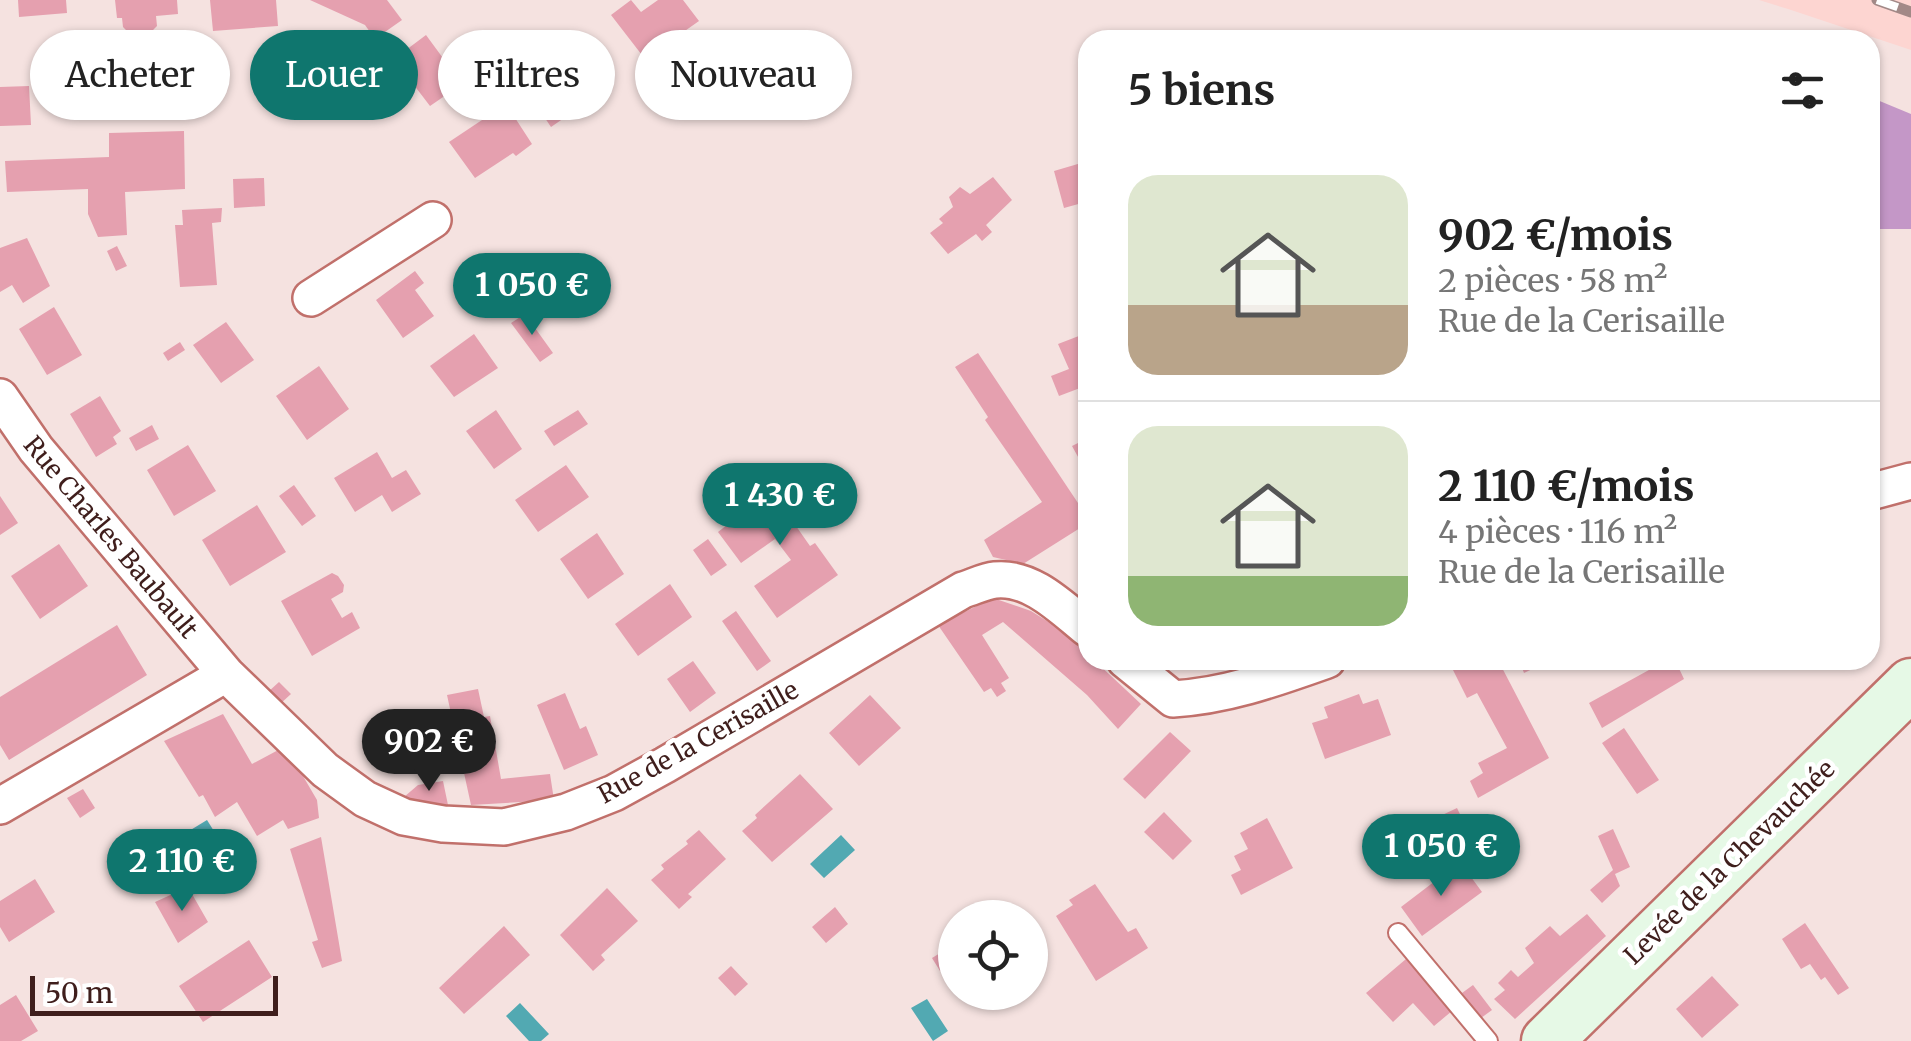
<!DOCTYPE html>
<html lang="fr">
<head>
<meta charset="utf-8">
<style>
	:root { --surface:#fff; --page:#f2f2f2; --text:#222; --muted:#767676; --line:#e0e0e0; --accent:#0f766e }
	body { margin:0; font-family:Merriweather,serif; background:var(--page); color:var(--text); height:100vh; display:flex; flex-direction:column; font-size:38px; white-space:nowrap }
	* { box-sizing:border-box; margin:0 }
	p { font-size:32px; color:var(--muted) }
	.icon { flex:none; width:55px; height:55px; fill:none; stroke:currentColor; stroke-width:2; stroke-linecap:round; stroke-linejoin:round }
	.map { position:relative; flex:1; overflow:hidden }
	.drawer { position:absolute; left:1078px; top:30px; width:802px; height:640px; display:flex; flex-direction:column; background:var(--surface); border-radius:30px; box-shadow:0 2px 8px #0004 }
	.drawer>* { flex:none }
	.hud { position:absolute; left:30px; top:30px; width:898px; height:90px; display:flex; gap:20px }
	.buttons { position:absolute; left:938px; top:900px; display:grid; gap:20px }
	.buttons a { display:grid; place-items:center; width:110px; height:110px; border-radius:50%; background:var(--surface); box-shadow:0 2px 8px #0004; font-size:50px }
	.scale { position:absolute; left:30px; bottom:25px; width:248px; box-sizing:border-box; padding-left:10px; border:5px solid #3f1e1c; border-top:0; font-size:28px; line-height:35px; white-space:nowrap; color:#3f1e1c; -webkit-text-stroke:8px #fff; paint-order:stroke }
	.price { position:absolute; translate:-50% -85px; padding:0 22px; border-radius:35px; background:var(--accent); color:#fff; font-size:32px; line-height:65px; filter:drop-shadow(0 2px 5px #0008) }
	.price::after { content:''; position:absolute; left:50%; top:60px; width:30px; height:22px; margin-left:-15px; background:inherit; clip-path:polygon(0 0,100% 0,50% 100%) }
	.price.on { background:#222; color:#fff }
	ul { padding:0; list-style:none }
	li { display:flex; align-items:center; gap:30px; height:250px; padding:0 50px }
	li+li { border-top:2px solid var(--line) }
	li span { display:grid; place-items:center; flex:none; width:280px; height:200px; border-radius:30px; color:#555 }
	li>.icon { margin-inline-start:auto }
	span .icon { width:120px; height:120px; fill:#fffc; stroke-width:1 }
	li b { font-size:42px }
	h2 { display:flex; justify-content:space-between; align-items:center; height:120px; padding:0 50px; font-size:42px }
	.chip { padding:0 35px; border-radius:45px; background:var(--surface); box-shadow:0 2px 8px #0004; font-size:35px; line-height:90px }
	.chip.on { background:var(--accent); color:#fff }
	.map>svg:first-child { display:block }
</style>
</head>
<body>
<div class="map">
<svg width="1911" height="1041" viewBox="0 0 1911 1041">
	<rect width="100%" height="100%" fill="#f5e2e0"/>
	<path fill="#fdd5d1" d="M 1759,0 L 1911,0 L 1911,50 L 1788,9 Z"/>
	<path fill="#c497c7" d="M 1870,97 L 1911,114 L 1911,229 L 1870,229 Z"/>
	<path fill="#52a9b2" d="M 207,820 L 217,836 L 176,861 L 166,845 Z
		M 841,835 L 855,850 L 824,878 L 810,864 Z
		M 927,999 L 948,1031 L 933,1041 L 911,1008 Z
		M 520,1003 L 549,1034 L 541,1041 L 529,1041 L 506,1016 Z"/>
	<path fill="#e5a0af" d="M 18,0 L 66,0 L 67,13 L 19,17 Z
		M 115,0 L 177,0 L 178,14 L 156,16 L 157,26 L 152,31 L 128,32 L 123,27 L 122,18 L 117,18 Z
		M 210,0 L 276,0 L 278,26 L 213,31 Z
		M 310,0 L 387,0 L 402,20 L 375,39 L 365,25 Z
		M 631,0 L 641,12 L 658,0 L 683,0 L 699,21 L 645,59 L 611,15 Z
		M 426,35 L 462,84 L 430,106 L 394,59 Z
		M 586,40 L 612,75 L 563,108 L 567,116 L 551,127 L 522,84 Z
		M 91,69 L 92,87 L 39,88 L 39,71 Z
		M 29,86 L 31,125 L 0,126 L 0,87 Z
		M 506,104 L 532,144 L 516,156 L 513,153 L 475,178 L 449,142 Z
		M 184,131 L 185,189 L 125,192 L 127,235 L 98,237 L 88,214 L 88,189 L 7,192 L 5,161 L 109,157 L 109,133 Z
		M 1088,161 L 1088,207 L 1083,208 L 1082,203 L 1064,208 L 1054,171 Z
		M 993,177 L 1012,200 L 986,225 L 992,232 L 982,241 L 976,234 L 948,254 L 930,233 L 943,223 L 939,219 L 953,207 L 949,197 L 960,187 L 970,194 Z
		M 264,178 L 265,206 L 234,208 L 233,179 Z
		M 222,208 L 221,222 L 212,223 L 217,285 L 180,287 L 175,225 L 183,225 L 182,210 Z
		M 27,238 L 50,286 L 23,303 L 12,285 L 0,292 L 0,248 Z
		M 117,246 L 127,266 L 116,271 L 107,251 Z
		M 512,266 L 531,293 L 517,303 L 507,289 L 470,312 L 460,297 Z
		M 415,271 L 424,283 L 415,290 L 434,316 L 403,338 L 376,300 Z
		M 54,307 L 82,355 L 47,375 L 19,329 Z
		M 525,314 L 553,353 L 540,362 L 511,323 Z
		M 1088,319 L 1088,385 L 1059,396 L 1051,376 L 1069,369 L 1058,344 L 1084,334 L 1079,322 Z
		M 226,322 L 254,360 L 221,383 L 193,345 Z
		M 474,334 L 498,368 L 454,397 L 430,366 Z
		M 180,342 L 185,350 L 168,361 L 163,353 Z
		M 978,353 L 1088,518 L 1088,523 L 1023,564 L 993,557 L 984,540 L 1042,502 L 985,420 L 988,417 L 955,367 Z
		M 319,366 L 349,409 L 307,440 L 276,396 Z
		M 100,396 L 121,431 L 113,437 L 117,444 L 96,457 L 70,414 Z
		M 496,410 L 522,449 L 494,469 L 466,431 Z
		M 578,410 L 588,424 L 554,446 L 544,431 Z
		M 152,425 L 159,439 L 136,451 L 129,438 Z
		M 1088,438 L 1088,475 L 1072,446 Z
		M 188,445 L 216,491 L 174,516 L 147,470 Z
		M 377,452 L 392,478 L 406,470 L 421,494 L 392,512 L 382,495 L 355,512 L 334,478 Z
		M 566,465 L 589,497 L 538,532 L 515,500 Z
		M 787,478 L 806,504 L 789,516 L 810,546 L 815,543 L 838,575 L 777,618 L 754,586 L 791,560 L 775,539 L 741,563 L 718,532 Z
		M 294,485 L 316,516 L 302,526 L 279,496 Z
		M 0,496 L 18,523 L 0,535 Z
		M 257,505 L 286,552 L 230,586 L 202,540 Z
		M 597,533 L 624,574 L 588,599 L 560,559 Z
		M 708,539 L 727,565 L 711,576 L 693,550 Z
		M 59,544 L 88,586 L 40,619 L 11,576 Z
		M 332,573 L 338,576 L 344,585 L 343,592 L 331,599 L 342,618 L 352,612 L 360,628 L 312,656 L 281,601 Z
		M 670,584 L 692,617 L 638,656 L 615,624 Z
		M 993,598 L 1031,611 L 1071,636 L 1088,653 L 1088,660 L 1094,660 L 1141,704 L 1118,729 L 1087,695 L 1003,622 L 982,635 L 1009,678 L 1001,683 L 1006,691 L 997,697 L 991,688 L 984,692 L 938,625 Z
		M 736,611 L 771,661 L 757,671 L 722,621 Z
		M 117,625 L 147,675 L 9,760 L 0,745 L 0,697 Z
		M 1452,660 L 1498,660 L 1549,758 L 1478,798 L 1470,781 L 1483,773 L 1478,763 L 1507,748 L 1477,693 L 1467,698 L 1449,662 Z
		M 1519,660 L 1551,660 L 1524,673 Z
		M 1656,660 L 1675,660 L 1684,679 L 1602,728 L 1589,703 L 1658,665 Z
		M 693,661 L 716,693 L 690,712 L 667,679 Z
		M 279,682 L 291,694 L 280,704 L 268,692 Z
		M 478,689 L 484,717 L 490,716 L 501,779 L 550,774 L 554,800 L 471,805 L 447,695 Z
		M 565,693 L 580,729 L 586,726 L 598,755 L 564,770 L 537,705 Z
		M 1359,694 L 1363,704 L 1378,699 L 1391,735 L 1325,759 L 1312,723 L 1328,718 L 1324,707 Z
		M 870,695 L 901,728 L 859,766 L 829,733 Z
		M 223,714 L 252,764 L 282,748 L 300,771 L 317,800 L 319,818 L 288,829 L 283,820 L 257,836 L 237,802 L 215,817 L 203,795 L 199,797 L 164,741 Z
		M 1624,728 L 1659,780 L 1637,794 L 1602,743 Z
		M 1170,732 L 1191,751 L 1145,799 L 1123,779 Z
		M 800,774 L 833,809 L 772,862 L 742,831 L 757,818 L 755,815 Z
		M 443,781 L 448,805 L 428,804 L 404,797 L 418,785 Z
		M 83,789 L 95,808 L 80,818 L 67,798 Z
		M 1457,808 L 1472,839 L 1454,849 L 1438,817 Z
		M 1164,812 L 1192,841 L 1173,860 L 1144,832 Z
		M 1267,818 L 1293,868 L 1241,895 L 1231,875 L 1241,870 L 1234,856 L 1248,849 L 1240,833 Z
		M 1613,829 L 1630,867 L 1615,874 L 1620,886 L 1602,903 L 1590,890 L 1613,870 L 1598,836 Z
		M 699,830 L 726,859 L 688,894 L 692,897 L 679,909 L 651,880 L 664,869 L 661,865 L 688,844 L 686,841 Z
		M 321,837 L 342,961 L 322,968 L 312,942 L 318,940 L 290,849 Z
		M 1460,862 L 1482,892 L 1422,936 L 1401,907 Z
		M 35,879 L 55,912 L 9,942 L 0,927 L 0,901 Z
		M 1095,884 L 1128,932 L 1136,928 L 1148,948 L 1096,981 L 1056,916 L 1073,905 L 1069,900 Z
		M 188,887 L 208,922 L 178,943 L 155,902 Z
		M 607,888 L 638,921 L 601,955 L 605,960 L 593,971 L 560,935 Z
		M 835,907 L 848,924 L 826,943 L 812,927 Z
		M 1587,914 L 1606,936 L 1515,1019 L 1494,999 L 1505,990 L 1498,983 L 1511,970 L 1518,977 L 1534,963 L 1525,948 L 1550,926 L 1560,936 Z
		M 1805,923 L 1849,988 L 1838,995 L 1825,977 L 1821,980 L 1810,964 L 1801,969 L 1782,939 Z
		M 504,926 L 530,955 L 464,1014 L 439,988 Z
		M 249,940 L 272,977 L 203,1022 L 179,986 Z
		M 945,950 L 953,963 L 940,971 L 932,958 Z
		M 1406,959 L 1452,1011 L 1434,1026 L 1413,1003 L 1393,1022 L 1366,993 Z
		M 731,966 L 748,984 L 735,996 L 718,978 Z
		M 1712,976 L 1739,1005 L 1702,1038 L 1676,1009 Z
		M 1473,985 L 1492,1010 L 1481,1018 L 1462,993 Z
		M 16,995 L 38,1031 L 21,1041 L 0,1041 L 0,1005 Z"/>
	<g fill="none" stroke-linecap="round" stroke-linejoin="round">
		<defs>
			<path id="lane" d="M 1398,933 L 1488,1041"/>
			<path id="street" d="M 311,298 L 433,220
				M 0,397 L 36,449 L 226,674 L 325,770 L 365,799 L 404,817 L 443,824 L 504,827 L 566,812 L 614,793 L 665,765 L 963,590 C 973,587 985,581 995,580 C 1031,576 1062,608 1088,629
				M 1870,492 L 1911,481
				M 1125,660 L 1173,699 C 1227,696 1276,678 1327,660
				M 0,806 L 226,674"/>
			<path id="secondary" d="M 1547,1041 L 1911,684"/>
		</defs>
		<use href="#lane" stroke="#c1706b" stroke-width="22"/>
		<use href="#street" stroke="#c1706b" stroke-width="40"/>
		<use href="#secondary" stroke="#c1706b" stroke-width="55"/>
		<use href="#lane" stroke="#fff" stroke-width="18"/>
		<use href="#street" stroke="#fff" stroke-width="35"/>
		<use href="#secondary" stroke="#e6f9e6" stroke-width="50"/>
		<defs>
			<path id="rail" d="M 1877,0 L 1911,12"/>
		</defs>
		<use href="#rail" stroke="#a28987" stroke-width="11"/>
		<use href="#rail" stroke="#fff" stroke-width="8" stroke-dasharray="22" stroke-linecap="butt"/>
	</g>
	<g text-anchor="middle" stroke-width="9" stroke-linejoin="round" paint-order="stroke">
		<g font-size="25" fill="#3f1e1c" stroke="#fff">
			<text transform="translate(111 537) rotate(50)" y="9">Rue Charles Baubault</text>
			<text transform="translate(698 742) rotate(-29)" y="9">Rue de la Cerisaille</text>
			<text transform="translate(1729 862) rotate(-44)" y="9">Levée de la Chevauchée</text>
		</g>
	</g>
</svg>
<div class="buttons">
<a><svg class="icon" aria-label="locate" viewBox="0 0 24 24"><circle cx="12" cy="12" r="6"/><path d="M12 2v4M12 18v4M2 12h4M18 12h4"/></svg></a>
</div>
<div class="scale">50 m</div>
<b class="price" style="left:532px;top:338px">1 050 €</b>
<b class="price" style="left:780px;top:548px">1 430 €</b>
<b class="price on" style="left:429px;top:794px">902 €</b>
<b class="price" style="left:1441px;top:899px">1 050 €</b>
<b class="price" style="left:182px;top:914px">2 110 €</b>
<div class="hud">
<a class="chip">Acheter</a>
<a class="chip on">Louer</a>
<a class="chip">Filtres</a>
<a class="chip">Nouveau</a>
</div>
<section class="drawer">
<h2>5 biens<svg class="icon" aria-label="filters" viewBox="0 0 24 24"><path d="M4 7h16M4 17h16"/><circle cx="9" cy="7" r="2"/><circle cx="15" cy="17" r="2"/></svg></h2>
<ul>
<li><span style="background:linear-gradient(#dfe7d0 65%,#b9a48a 0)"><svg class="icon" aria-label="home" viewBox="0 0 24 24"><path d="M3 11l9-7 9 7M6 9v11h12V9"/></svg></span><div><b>902 €/mois</b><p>2 pièces · 58 m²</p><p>Rue de la Cerisaille</p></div></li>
<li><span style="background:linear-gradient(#dfe7d0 75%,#8fb573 0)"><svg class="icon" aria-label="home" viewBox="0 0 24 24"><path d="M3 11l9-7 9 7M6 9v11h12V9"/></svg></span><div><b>2 110 €/mois</b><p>4 pièces · 116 m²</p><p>Rue de la Cerisaille</p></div></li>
</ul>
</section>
</div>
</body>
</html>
